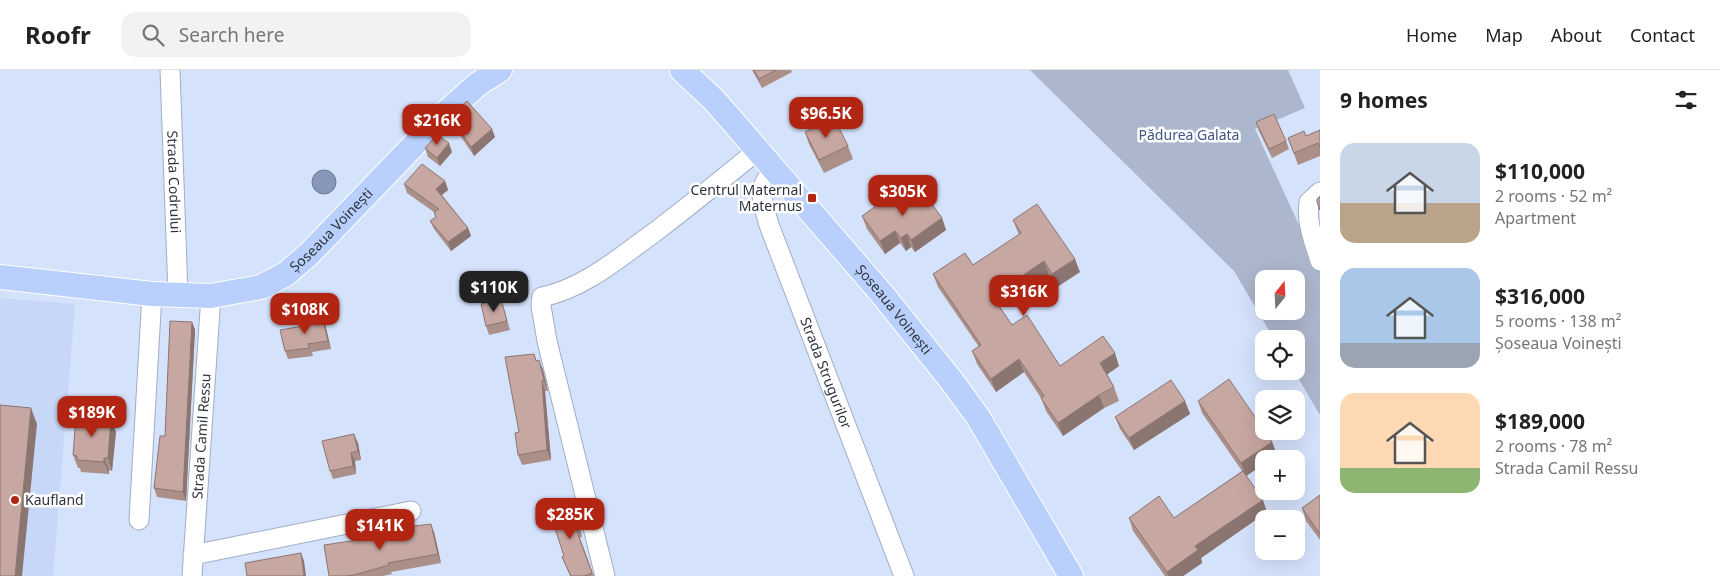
<!DOCTYPE html>
<html lang="en">
<head>
<meta charset="utf-8">
<style>
	:root { --surface:#fff; --page:#f2f2f2; --text:#222; --muted:#767676; --line:#e0e0e0; --accent:#b32513 }
	body { margin:0; font-family:"Noto Sans",sans-serif; background:var(--page); color:var(--text); height:100vh; display:flex; flex-direction:column; font-size:19px; white-space:nowrap }
	* { box-sizing:border-box; margin:0 }
	p { font-size:16px; color:var(--muted) }
	.icon { flex:none; width:28px; height:28px; fill:none; stroke:currentColor; stroke-width:2; stroke-linecap:round; stroke-linejoin:round }
	.map { position:relative; flex:1; overflow:hidden }
	.side { display:flex; flex-direction:column; background:var(--surface); width:400px }
	.side>* { flex:none }
	.needle { width:32px; rotate:18deg }
	.controls { position:absolute; left:1255px; top:200px; display:grid; gap:10px }
	.controls a { display:grid; place-items:center; width:50px; height:50px; border-radius:10px; background:var(--surface); box-shadow:0 5px 20px #0002; font-size:25px }
	.price { position:absolute; translate:-50% -42px; padding:0 11px; border-radius:10px; background:var(--accent); color:#fff; font-size:16px; line-height:32px; filter:drop-shadow(0 1px 2px #0008) }
	.price::after { content:''; position:absolute; left:50%; top:30px; width:15px; height:11px; margin-left:-8px; background:inherit; clip-path:polygon(0 0,100% 0,50% 100%) }
	.price.selected { background:#222; color:#fff }
	ul { padding:0; list-style:none }
	li { display:flex; align-items:center; gap:15px; height:125px; padding:0 20px }
	li span { display:grid; place-items:center; flex:none; width:140px; height:100px; border-radius:15px; color:#555 }
	li>.icon { margin-inline-start:auto }
	span .icon { width:60px; height:60px; fill:#fffc; stroke-width:1 }
	li b { font-size:21px }
	h2 { display:flex; justify-content:space-between; align-items:center; height:60px; padding:0 20px; font-size:21px }
	header { display:flex; align-items:center; gap:30px; box-sizing:border-box; height:70px; padding:0 25px; background:var(--surface); border-bottom:1px solid var(--line) }
	header strong { font-size:24px }
	nav { display:flex; gap:28px; margin-inline-start:auto; font-size:18px }
	.search { width:350px; height:45px; background:var(--page); display:flex; align-items:center; gap:12px; box-sizing:border-box; padding:0 18px; border-radius:15px; color:var(--muted); font-size:19px }
	main { display:flex; flex:1; min-height:0 }
	.map>svg:first-child { display:block }
</style>
</head>
<body>
<header>
<strong>Roofr</strong>
<div class="search"><svg class="icon" aria-label="search" viewBox="0 0 24 24"><circle cx="10" cy="10" r="6"/><path d="M15 15l6 6"/></svg>Search here</div>
<nav><a>Home</a><a>Map</a><a>About</a><a>Contact</a></nav>
</header>
<main>
<div class="map">
<svg width="1320" height="506" viewBox="0 0 1320 506">
	<rect width="100%" height="100%" fill="#d5e2fc"/>
	<path fill="#c6d7f7" d="M 0,228 L 75,234 L 53,506 L 0,506 Z"/>
	<path fill="#acb6cc" fill-rule="evenodd" d="M 1030,0 L 1288,0 L 1305,38 L 1255,59 L 1320,201 L 1320,345 L 1294,301 L 1296,301 L 1296,269 L 1274,269 L 1234,201 ZM 1264,209 L 1296,209 L 1296,241 L 1264,241 Z"/>
	<path fill="#8697b9" stroke="#6c7994" d="M312 112a12 12 0 1 1 24 0a12 12 0 1 1-24 0Z"/>
	<g fill="none" stroke-linecap="round" stroke-linejoin="round">
		<defs>
			<g id="minor">
				<path id="s1" d="M 170,0 L 178,225"/>
				<path id="s2" d="M 774,100 C 755,119 763,132 769,155 L 904,506"/>
				<path d="M 1320,122 L 1309,132 C 1306,153 1314,171 1320,191"/>
				<path d="M 139,450 L 152,224"/>
				<path d="M 193,485 L 411,441"/>
				<path id="s3" d="M 192,506 L 211,226"/>
				<path d="M 605,506 L 547,271 L 541,236 L 542,227 C 585,218 620,187 655,162 C 690,135 724,108 758,80"/>
			</g>
			<g id="major">
				<path id="s4" d="M 682,0 L 715,31 L 882,224 L 951,310 L 978,347 L 1071,506"/>
				<path id="s5" d="M 0,207 L 152,224 L 211,226 L 261,217 L 286,204 L 309,184 L 440,48 L 478,14 L 500,0"/>
			</g>
		</defs>
		<use href="#minor" stroke="#a1adc6" stroke-width="21"/>
		<use href="#major" stroke="#fff" stroke-width="26"/>
		<use href="#minor" stroke="#fff" stroke-width="19"/>
		<use href="#major" stroke="#bad0fc" stroke-width="24"/>
	</g>
	<path fill="#ab908a" d="M 752,0 L 791,0 L 792,2 L 762,18 Z
		M 450,46 L 495,67 L 474,86 L 453,55 Z
		M 1256,52 L 1286,71 L 1289,79 L 1272,88 L 1259,61 Z
		M 1320,60 L 1320,86 L 1298,95 L 1288,68 L 1306,66 Z
		M 805,62 L 848,76 L 853,89 L 824,103 L 809,74 Z
		M 425,78 L 452,82 L 440,96 L 428,87 Z
		M 445,111 L 448,120 L 442,125 L 468,158 L 471,166 L 451,181 L 434,159 L 430,151 L 436,148 L 434,142 L 407,123 L 404,114 Z
		M 891,133 L 902,133 L 942,148 L 946,160 L 915,182 L 911,177 L 906,181 L 900,173 L 885,184 L 867,159 L 862,146 Z
		M 1013,150 L 1080,202 L 1057,217 L 1049,205 L 1000,237 L 1012,255 L 1060,296 L 1119,296 L 1107,304 L 1114,317 L 1119,331 L 1104,338 L 1063,366 L 1046,341 L 1041,328 L 1024,302 L 996,322 L 977,294 L 972,281 L 979,277 L 938,217 L 933,204 L 973,195 L 1019,165 Z
		M 501,229 L 510,260 L 489,265 L 486,256 Z
		M 192,252 L 195,260 L 186,431 L 157,427 L 154,418 L 165,366 Z
		M 325,254 L 331,279 L 312,282 L 313,286 L 288,289 L 285,281 Z
		M 534,284 L 536,291 L 543,300 L 548,321 L 545,321 L 551,390 L 522,395 L 518,385 L 519,362 Z
		M 1185,331 L 1190,344 L 1134,380 L 1120,359 L 1115,347 Z
		M 1198,331 L 1272,372 L 1277,385 L 1271,389 L 1264,389 L 1264,394 L 1246,406 L 1267,442 L 1201,488 L 1202,493 L 1183,506 L 1165,506 L 1133,461 L 1129,448 L 1174,448 L 1242,401 L 1202,343 Z
		M 108,346 L 109,350 L 111,350 L 116,362 L 112,401 L 109,400 L 109,404 L 81,402 L 80,398 L 78,398 L 73,385 L 81,347 Z
		M 358,373 L 361,390 L 355,391 L 356,404 L 333,409 L 330,401 Z
		M 1320,425 L 1320,470 L 1306,451 L 1302,438 Z
		M 576,441 L 582,467 L 580,468 L 594,506 L 570,506 L 562,487 L 564,486 Z
		M 434,462 L 441,493 L 391,502 L 392,504 L 383,506 L 329,506 L 398,464 Z"/>
	<path fill="#8b7571" d="M 492,59 L 495,67 L 474,86 L 471,77 Z
		M 449,73 L 452,82 L 440,96 L 437,88 Z
		M 445,111 L 448,120 L 439,127 L 436,119 Z
		M 942,148 L 946,160 L 915,182 L 911,170 Z
		M 468,158 L 471,166 L 451,181 L 448,172 Z
		M 895,161 L 900,173 L 885,184 L 880,171 Z
		M 907,164 L 911,177 L 906,181 L 901,168 Z
		M 1075,189 L 1080,202 L 1057,217 L 1052,204 Z
		M 1044,191 L 1049,205 L 997,239 L 992,226 Z
		M 322,245 L 325,254 L 331,279 L 328,271 Z
		M 192,252 L 195,260 L 186,431 L 183,422 Z
		M 1115,283 L 1119,296 L 1105,306 L 1100,293 Z
		M 1019,289 L 1024,302 L 996,322 L 991,309 Z
		M 539,290 L 543,300 L 548,321 L 544,310 Z
		M 542,311 L 545,321 L 551,390 L 547,380 Z
		M 1099,325 L 1104,338 L 1063,366 L 1058,353 Z
		M 1185,331 L 1190,344 L 1134,380 L 1129,368 Z
		M 31,338 L 37,354 L 22,506 L 15,506 Z
		M 108,346 L 111,354 L 111,350 L 116,362 L 112,401 L 108,388 Z
		M 354,364 L 358,373 L 361,390 L 358,381 Z
		M 1272,372 L 1277,385 L 1271,389 L 1264,389 L 1264,394 L 1246,406 L 1241,393 Z
		M 351,383 L 355,391 L 356,404 L 353,396 Z
		M 104,388 L 109,400 L 109,404 L 104,392 Z
		M 1263,430 L 1267,442 L 1201,488 L 1202,493 L 1183,506 L 1168,506 L 1167,502 L 1195,476 Z
		M 572,432 L 576,441 L 582,467 L 579,458 Z
		M 431,454 L 434,462 L 441,493 L 438,484 Z
		M 301,483 L 304,491 L 306,506 L 304,506 Z"/>
	<path fill="#c7a7a1" stroke="#8b7571" d="M 754,0 L 776,0 L 759,9 Z
		M 467,31 L 492,59 L 471,77 L 450,46 Z
		M 1274,44 L 1286,71 L 1269,79 L 1256,52 Z
		M 834,48 L 848,76 L 819,90 L 805,62 Z
		M 1320,60 L 1320,78 L 1318,73 L 1294,83 L 1288,68 L 1304,61 L 1306,66 Z
		M 437,65 L 449,73 L 437,88 L 425,78 Z
		M 422,94 L 445,111 L 436,119 L 468,158 L 448,172 L 430,151 L 436,147 L 434,142 L 439,139 L 404,114 Z
		M 921,119 L 942,148 L 911,170 L 907,164 L 901,168 L 895,161 L 880,171 L 862,146 L 887,128 L 891,133 L 898,128 L 902,133 Z
		M 1320,126 L 1320,140 L 1317,132 L 1317,129 Z
		M 1037,134 L 1075,189 L 1052,204 L 1044,191 L 992,226 L 1012,255 L 1027,245 L 1060,296 L 1103,266 L 1115,283 L 1100,293 L 1114,317 L 1099,325 L 1058,353 L 1041,328 L 1044,326 L 1019,289 L 991,309 L 972,281 L 981,275 L 933,204 L 965,183 L 973,195 L 1021,163 L 1013,150 Z
		M 501,229 L 507,251 L 486,256 L 481,234 Z
		M 322,245 L 328,271 L 308,274 L 310,278 L 285,281 L 280,260 L 309,255 L 307,248 Z
		M 170,251 L 192,252 L 183,422 L 154,418 L 160,366 L 165,366 Z
		M 534,284 L 536,291 L 539,290 L 544,310 L 542,311 L 547,380 L 518,385 L 515,363 L 519,362 L 505,287 Z
		M 1229,309 L 1264,360 L 1264,361 L 1265,361 L 1272,372 L 1241,393 L 1198,331 Z
		M 1171,310 L 1185,331 L 1129,368 L 1115,347 Z
		M 0,335 L 31,338 L 15,506 L 0,506 Z
		M 82,344 L 108,346 L 107,350 L 111,350 L 108,388 L 104,388 L 104,392 L 77,390 L 77,386 L 73,385 L 76,347 L 81,347 Z
		M 354,364 L 358,381 L 351,383 L 353,396 L 330,401 L 322,371 Z
		M 1243,401 L 1263,430 L 1195,476 L 1198,480 L 1167,502 L 1129,448 L 1159,426 L 1174,448 Z
		M 1320,425 L 1320,464 L 1302,438 Z
		M 572,432 L 579,458 L 576,459 L 592,503 L 584,506 L 571,506 L 562,487 L 564,486 L 549,440 Z
		M 431,454 L 438,484 L 388,493 L 389,495 L 354,505 L 346,506 L 329,506 L 324,475 L 398,464 L 397,458 Z
		M 301,483 L 304,506 L 247,506 L 245,493 Z"/>
	<g fill="#b32513" stroke="#fff" stroke-width="2">
		<rect x="807" y="123" width="10" height="10" rx="2.5"/>
		<circle cx="15" cy="430" r="5"/>
	</g>
	<g text-anchor="middle" stroke-width="5" stroke-linejoin="round" paint-order="stroke">
		<g font-size="14" fill="#3f5686" stroke="#fff">
			<text x="1189" y="70">Pădurea Galata</text>
		</g>
		<g font-size="14" fill="#2e333d" stroke="#fff">
			<text dy="5" stroke="none"><textPath href="#s1" startOffset="112">Strada Codrului</textPath></text>
			<text dy="5" stroke="none"><textPath href="#s5" startOffset="354">Șoseaua Voinești</textPath></text>
			<text dy="5" stroke="none"><textPath href="#s4" startOffset="320">Șoseaua Voinești</textPath></text>
			<text dy="5" stroke="none"><textPath href="#s2" startOffset="218">Strada Strugurilor</textPath></text>
			<text dy="5" stroke="none"><textPath href="#s3" startOffset="140">Strada Camil Ressu</textPath></text>
		</g>
		<g font-size="14" fill="#2e333d" stroke="#fff" text-anchor="end">
			<text x="802" y="125">Centrul Maternal<tspan x="802" dy="16">Maternus</tspan></text>
			<text x="25" y="435" text-anchor="start">Kaufland</text>
		</g>
	</g>
</svg>
<div class="controls">
<a><svg class="needle" viewBox="-14 -14 28 28"><path d="M0-13l5 13h-10z" fill="#e53935"/><path d="M0 13l5-13h-10z" fill="#767676"/></svg></a>
<a><svg class="icon" aria-label="locate" viewBox="0 0 24 24"><circle cx="12" cy="12" r="6"/><path d="M12 2v4M12 18v4M2 12h4M18 12h4"/></svg></a>
<a><svg class="icon" aria-label="layers" viewBox="0 0 24 24"><path d="M12 4l9 5-9 5-9-5zM3 14l9 5 9-5"/></svg></a>
<a>+</a>
<a>−</a>
</div>
<b class="price" style="left:826px;top:69px">$96.5K</b>
<b class="price" style="left:437px;top:76px">$216K</b>
<b class="price" style="left:903px;top:147px">$305K</b>
<b class="price selected" style="left:494px;top:243px">$110K</b>
<b class="price" style="left:1024px;top:247px">$316K</b>
<b class="price" style="left:305px;top:265px">$108K</b>
<b class="price" style="left:92px;top:368px">$189K</b>
<b class="price" style="left:570px;top:470px">$285K</b>
<b class="price" style="left:380px;top:481px">$141K</b>
</div>
<section class="side">
<h2>9 homes<svg class="icon" aria-label="filters" viewBox="0 0 24 24"><path d="M4 7h16M4 17h16"/><circle cx="9" cy="7" r="2"/><circle cx="15" cy="17" r="2"/></svg></h2>
<ul>
<li><span style="background:linear-gradient(#c9d6e8 60%,#b9a48a 0)"><svg class="icon" aria-label="home" viewBox="0 0 24 24"><path d="M3 11l9-7 9 7M6 9v11h12V9"/></svg></span><div><b>$110,000</b><p>2 rooms · 52 m²</p><p>Apartment</p></div></li>
<li><span style="background:linear-gradient(#a9c7e8 75%,#9aa5b1 0)"><svg class="icon" aria-label="home" viewBox="0 0 24 24"><path d="M3 11l9-7 9 7M6 9v11h12V9"/></svg></span><div><b>$316,000</b><p>5 rooms · 138 m²</p><p>Șoseaua Voinești</p></div></li>
<li><span style="background:linear-gradient(#ffd9b3 75%,#8fb573 0)"><svg class="icon" aria-label="home" viewBox="0 0 24 24"><path d="M3 11l9-7 9 7M6 9v11h12V9"/></svg></span><div><b>$189,000</b><p>2 rooms · 78 m²</p><p>Strada Camil Ressu</p></div></li>
</ul>
</section>
</main>
</body>
</html>
